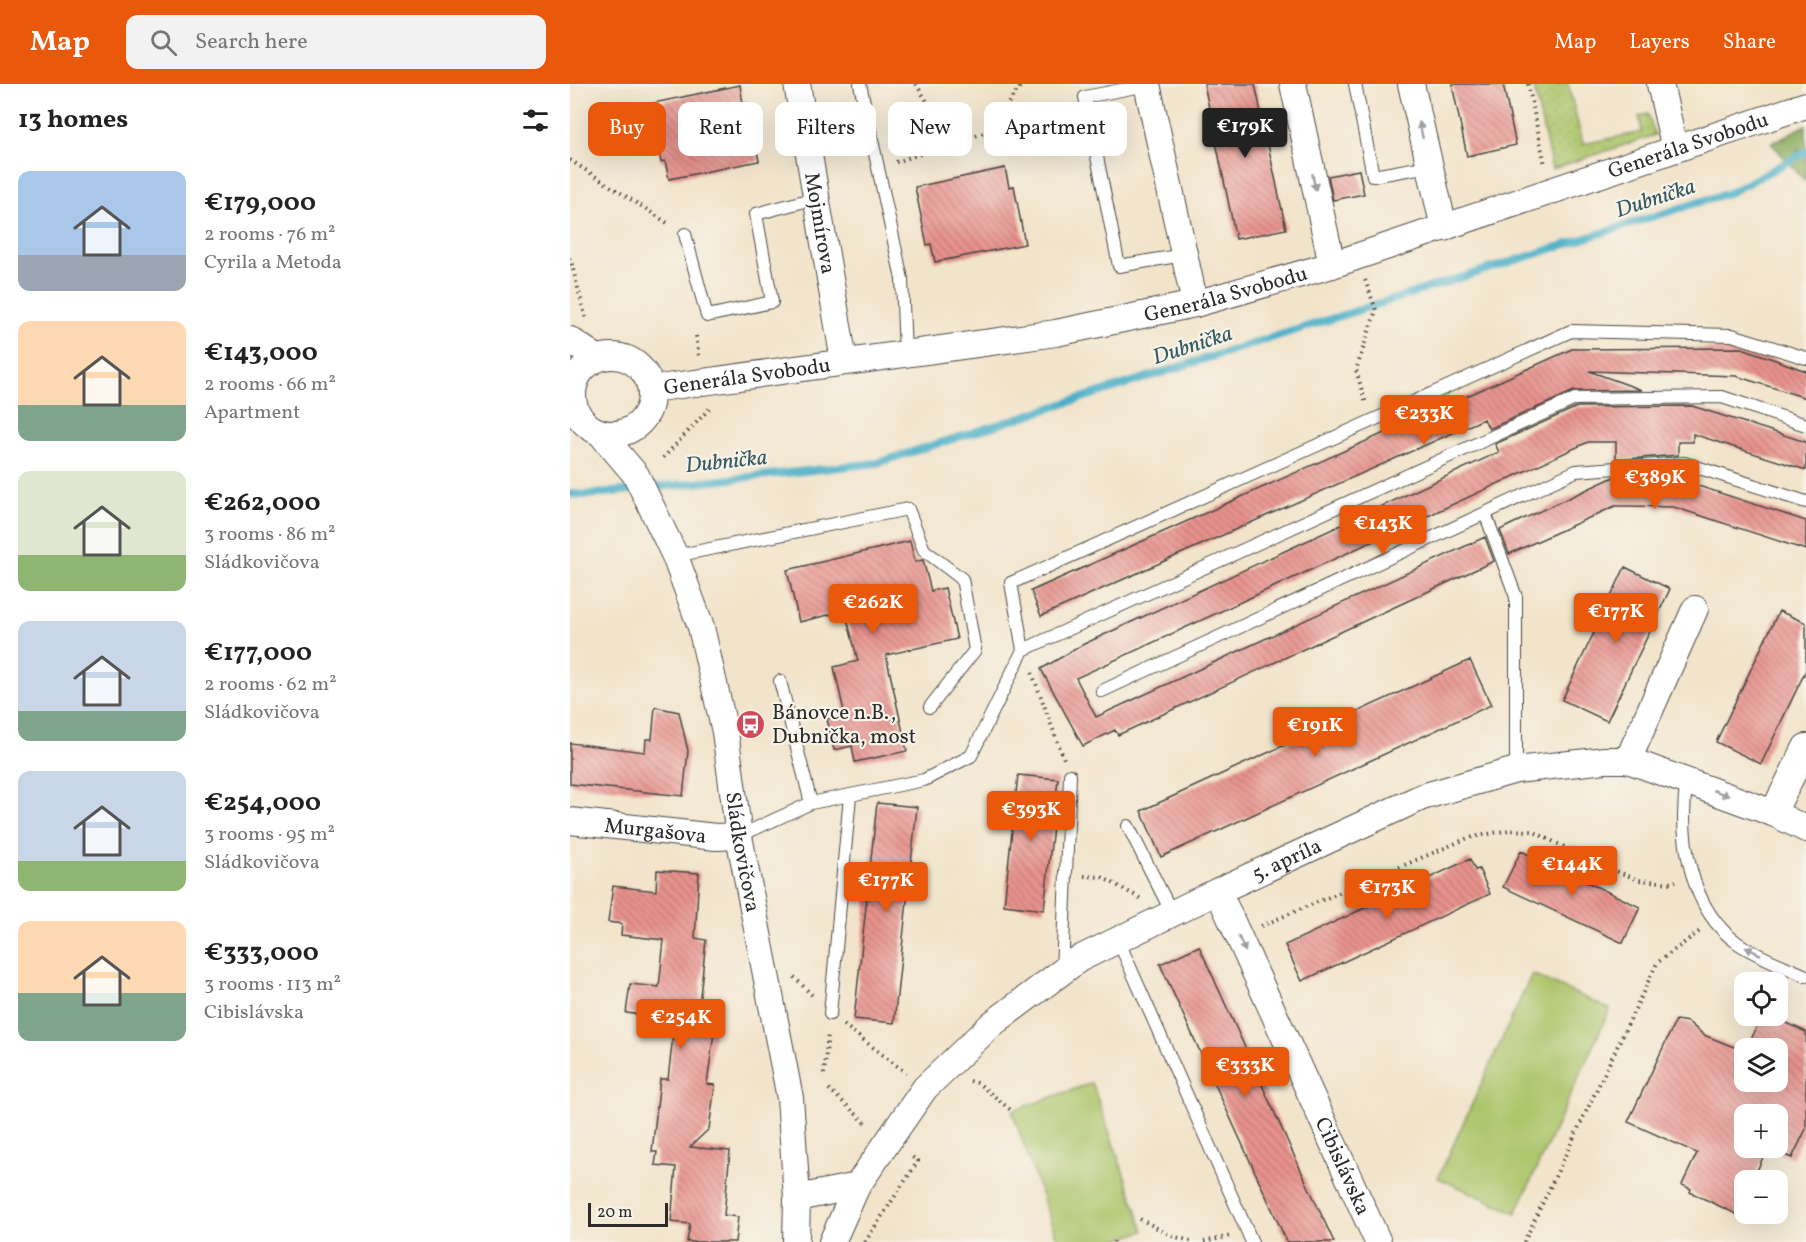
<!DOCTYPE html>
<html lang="en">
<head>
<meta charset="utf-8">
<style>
	:root { --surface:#fff; --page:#f2f2f2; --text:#222; --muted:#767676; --accent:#ea580c }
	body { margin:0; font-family:Vollkorn,serif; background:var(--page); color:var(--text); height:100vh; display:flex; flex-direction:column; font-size:22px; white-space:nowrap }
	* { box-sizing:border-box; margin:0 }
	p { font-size:20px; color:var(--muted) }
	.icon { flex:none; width:33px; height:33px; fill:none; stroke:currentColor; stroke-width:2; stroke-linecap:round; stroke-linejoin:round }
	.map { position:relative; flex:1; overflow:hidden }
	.panel { display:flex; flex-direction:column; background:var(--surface); width:570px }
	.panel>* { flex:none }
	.banner { position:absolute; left:18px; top:18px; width:570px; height:54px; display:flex; gap:12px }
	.buttons { position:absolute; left:1164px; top:888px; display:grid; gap:12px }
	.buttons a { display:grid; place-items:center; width:54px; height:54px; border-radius:12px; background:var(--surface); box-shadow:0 6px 24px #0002; font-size:30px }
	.scale { position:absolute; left:18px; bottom:15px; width:80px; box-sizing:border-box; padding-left:6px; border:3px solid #2b2b2b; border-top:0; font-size:16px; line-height:21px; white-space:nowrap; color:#2b2b2b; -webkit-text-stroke:4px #f7f3e8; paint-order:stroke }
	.price { position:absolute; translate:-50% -51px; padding:0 14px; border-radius:6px; background:var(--accent); color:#fff; font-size:20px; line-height:39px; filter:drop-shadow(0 2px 3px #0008) }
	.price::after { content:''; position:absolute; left:50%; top:36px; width:18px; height:14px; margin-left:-9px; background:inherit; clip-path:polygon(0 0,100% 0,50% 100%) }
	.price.selected { background:#222; color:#fff }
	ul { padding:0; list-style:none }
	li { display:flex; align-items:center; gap:18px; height:150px; padding:0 18px }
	li span { display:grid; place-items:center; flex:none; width:168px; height:120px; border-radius:12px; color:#555 }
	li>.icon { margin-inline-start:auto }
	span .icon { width:72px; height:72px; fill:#fffc; stroke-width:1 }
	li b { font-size:26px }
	h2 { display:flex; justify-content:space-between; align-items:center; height:72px; padding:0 18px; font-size:26px }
	.pill { padding:0 21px; border-radius:12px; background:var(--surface); box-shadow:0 6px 24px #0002; font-size:21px; line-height:54px }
	.pill.selected { background:var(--accent); color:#fff }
	header { display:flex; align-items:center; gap:36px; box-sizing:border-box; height:84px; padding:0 30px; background:var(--accent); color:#fff }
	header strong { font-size:28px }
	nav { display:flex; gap:33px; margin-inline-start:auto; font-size:21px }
	.search { width:420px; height:54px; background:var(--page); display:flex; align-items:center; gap:15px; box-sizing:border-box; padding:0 21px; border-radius:12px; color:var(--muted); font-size:22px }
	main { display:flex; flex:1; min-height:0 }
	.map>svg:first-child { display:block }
</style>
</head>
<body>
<header>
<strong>Map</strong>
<div class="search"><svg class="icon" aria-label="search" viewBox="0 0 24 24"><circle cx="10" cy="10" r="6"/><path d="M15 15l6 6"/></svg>Search here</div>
<nav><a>Map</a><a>Layers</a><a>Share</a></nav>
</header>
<main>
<section class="panel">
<h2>13 homes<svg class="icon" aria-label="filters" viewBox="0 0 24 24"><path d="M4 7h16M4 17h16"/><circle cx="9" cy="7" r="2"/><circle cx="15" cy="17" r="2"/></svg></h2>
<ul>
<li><span style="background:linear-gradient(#a9c7e8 70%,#9aa5b1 0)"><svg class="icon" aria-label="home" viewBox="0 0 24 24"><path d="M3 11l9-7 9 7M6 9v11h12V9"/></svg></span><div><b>€179,000</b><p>2 rooms · 76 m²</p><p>Cyrila a Metoda</p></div></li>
<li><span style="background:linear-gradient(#ffd9b3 70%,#7fa58c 0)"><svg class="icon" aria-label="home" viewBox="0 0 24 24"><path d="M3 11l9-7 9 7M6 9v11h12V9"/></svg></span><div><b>€143,000</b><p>2 rooms · 66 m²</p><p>Apartment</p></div></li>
<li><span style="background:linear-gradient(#dfe7d0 70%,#8fb573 0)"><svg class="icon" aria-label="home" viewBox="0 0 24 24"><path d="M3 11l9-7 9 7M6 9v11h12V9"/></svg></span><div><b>€262,000</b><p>3 rooms · 86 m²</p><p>Sládkovičova</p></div></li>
<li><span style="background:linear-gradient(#c9d6e8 75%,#7fa58c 0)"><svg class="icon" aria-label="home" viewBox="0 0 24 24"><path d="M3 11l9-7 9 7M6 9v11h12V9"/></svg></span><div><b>€177,000</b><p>2 rooms · 62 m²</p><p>Sládkovičova</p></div></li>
<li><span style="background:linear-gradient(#c9d6e8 75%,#8fb573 0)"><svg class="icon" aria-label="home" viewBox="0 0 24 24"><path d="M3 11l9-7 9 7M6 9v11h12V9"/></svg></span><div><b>€254,000</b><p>3 rooms · 95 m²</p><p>Sládkovičova</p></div></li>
<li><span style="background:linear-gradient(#ffd9b3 60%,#7fa58c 0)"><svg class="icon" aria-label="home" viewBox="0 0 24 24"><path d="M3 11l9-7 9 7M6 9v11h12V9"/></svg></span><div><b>€333,000</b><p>3 rooms · 113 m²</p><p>Cibislávska</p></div></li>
</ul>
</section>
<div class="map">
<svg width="1236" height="1158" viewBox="0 0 1236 1158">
	<defs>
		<pattern id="grass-dots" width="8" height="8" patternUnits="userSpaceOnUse" patternTransform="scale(1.5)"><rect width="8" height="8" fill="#acc56a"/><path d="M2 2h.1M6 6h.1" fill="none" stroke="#94a95c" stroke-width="1.8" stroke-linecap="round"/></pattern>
		<pattern id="forest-firs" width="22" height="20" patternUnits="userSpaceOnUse" patternTransform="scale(1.5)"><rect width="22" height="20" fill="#89aa5e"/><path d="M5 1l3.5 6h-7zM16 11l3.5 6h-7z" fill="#708b4e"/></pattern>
		<pattern id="building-back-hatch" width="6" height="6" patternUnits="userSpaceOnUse" patternTransform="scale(1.5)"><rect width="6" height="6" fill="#e8928d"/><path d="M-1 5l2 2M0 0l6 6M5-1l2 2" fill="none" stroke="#bc7773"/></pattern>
	</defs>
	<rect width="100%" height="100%" fill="#f7f3e8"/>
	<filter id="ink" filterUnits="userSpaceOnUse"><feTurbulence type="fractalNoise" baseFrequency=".0167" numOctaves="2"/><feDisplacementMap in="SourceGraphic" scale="12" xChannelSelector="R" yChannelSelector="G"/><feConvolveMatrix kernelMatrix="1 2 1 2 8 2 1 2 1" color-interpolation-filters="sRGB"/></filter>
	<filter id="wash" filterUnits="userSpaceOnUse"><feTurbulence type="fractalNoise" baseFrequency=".008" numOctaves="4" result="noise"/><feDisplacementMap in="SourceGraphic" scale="24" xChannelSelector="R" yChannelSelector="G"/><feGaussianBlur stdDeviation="1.35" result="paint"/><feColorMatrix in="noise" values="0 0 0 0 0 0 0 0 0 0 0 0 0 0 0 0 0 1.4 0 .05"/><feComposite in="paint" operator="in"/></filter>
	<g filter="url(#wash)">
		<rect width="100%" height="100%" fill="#f2e4cb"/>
		<path fill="url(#grass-dots)" stroke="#6c784a" stroke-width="1.5" d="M 963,0 L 998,0 L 1013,60 L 1072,48 L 1069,32 L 1078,30 L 1085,51 L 982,85 Z"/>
		<path fill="url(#forest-firs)" stroke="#5a6a44" stroke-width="1.5" d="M 1236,41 L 1236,98 L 1201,59 Z"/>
		<path fill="#acc56a" stroke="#6c784a" stroke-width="1.5" d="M 962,890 L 1040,925 L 946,1129 L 868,1094 Z
			M 522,999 L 574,1147 L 541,1158 L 488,1158 L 442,1027 Z"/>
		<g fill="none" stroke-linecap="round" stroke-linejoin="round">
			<path stroke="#48afc7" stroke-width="8" d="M 0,410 L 16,411 L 307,379 L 1161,108 L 1236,68"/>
		</g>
		<g id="blocks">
			<path fill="url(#building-back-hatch)" fill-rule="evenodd" d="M 634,0 L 685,0 L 716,145 L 666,155 Z
				M 882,0 L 933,0 L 946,61 L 897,72 Z
				M 170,1 L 173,20 L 177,19 L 189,77 L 99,95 L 95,77 L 91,78 L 79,20 Z
				M 435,84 L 439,103 L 444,102 L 455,160 L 365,178 L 361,160 L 357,161 L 345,103 Z
				M 789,86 L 794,110 L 763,116 L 758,92 Z
				M 1172,264 L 1236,287 L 1236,314 L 1166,292 L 1019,287 L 1072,306 L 1004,307 L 919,345 L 914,335 L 471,532 L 461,507 L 1002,265 Z
				M 1122,322 L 1236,358 L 1236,386 L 1123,350 L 1123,358 L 1108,358 L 1108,371 L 1046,376 L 1046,358 L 1018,358 L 506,594 L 526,633 L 915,453 L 924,477 L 548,651 L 545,646 L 513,662 L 471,585 L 514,560 L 929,368 L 925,360 L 1007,323 Z
				M 1107,388 L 1107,395 L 1236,437 L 1236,466 L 1104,423 L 1060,422 L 1045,422 L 939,470 L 930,446 L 940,441 L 1046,392 Z
				M 340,457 L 345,478 L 353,476 L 361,507 L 375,504 L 387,555 L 316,571 L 337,667 L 285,678 L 282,662 L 264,666 L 257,635 L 275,632 L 264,583 L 288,577 L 275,527 L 229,538 L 217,486 Z
				M 1055,483 L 1100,505 L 1037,637 L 992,616 Z
				M 1209,527 L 1236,539 L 1236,586 L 1191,680 L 1146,658 Z
				M 900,576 L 921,621 L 591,773 L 571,727 Z
				M 85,623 L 109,628 L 118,667 L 113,712 L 0,700 L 0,659 L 75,668 L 76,655 L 82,655 Z
				M 448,691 L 488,695 L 474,826 L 434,821 Z
				M 307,719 L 347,723 L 324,939 L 284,935 Z
				M 951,767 L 1070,823 L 1053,859 L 933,803 Z
				M 900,775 L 905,786 L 909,785 L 920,810 L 732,897 L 715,861 Z
				M 87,786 L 129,789 L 125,854 L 136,856 L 128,931 L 146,934 L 137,1000 L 145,1001 L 139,1045 L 120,1063 L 160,1067 L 154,1131 L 168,1133 L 165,1158 L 117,1158 L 120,1140 L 101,1138 L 106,1083 L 85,1081 L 87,1068 L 82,1068 L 90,995 L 98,995 L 105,934 L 56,929 L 60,900 L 89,903 L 94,856 L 51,851 L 52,840 L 38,838 L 43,802 L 86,807 Z
				M 629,862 L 722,1067 L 764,1158 L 717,1158 L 590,880 Z
				M 1192,932 L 1202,932 L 1236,948 L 1236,1045 L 1222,1074 L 1197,1064 L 1183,1096 L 1174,1096 L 1174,1117 L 1168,1131 L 1120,1108 L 1121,1105 L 1112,1101 L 1127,1069 L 1058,1038 L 1106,936 L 1118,938 L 1134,951 L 1174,967 L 1174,998 L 1208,998 L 1208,964 L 1177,964 ZM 1174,1030 L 1208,1030 L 1208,1064 L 1174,1064 Z"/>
		</g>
	</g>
	<g filter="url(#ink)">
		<use href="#blocks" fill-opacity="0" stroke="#494743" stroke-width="1.5"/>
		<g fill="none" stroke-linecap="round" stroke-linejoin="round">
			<defs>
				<path id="service" d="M 290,0 L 332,195 L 335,269
					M 785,0 L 803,92 L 859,82
					M 577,1 L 515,13 L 549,182 L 613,171
					M 115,150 L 137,232 L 202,218 L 186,130 L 246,114
					M 0,310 L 2,310
					M 0,335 L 10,336
					M 915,429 L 946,513 L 946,686
					M 105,472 L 338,425 L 354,466 L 392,495 L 405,566 L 360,623
					M 453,566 L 1005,315 L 1152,313 L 1236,341
					M 210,597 L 241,719
					M 532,607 L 1006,387 L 1114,379 L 1236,418
					M 1117,696 C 1108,751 1119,826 1169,860 C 1189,873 1214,882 1236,892
					M 558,742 L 602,829
					M 169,752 L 241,719 L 354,696 L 401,672 L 453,566 L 441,499 L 1001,247 L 1162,251 L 1236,274
					M 548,856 L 682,1158
					M 492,887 L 500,691
					M 260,930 L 280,712"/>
				<g id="minor">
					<path id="s1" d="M 227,0 L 274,277"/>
					<path d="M 577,0 L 625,220"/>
					<path d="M 723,0 L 762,181"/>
					<path d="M 841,0 L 874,144"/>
					<path d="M 1090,0 L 1105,65"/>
					<path d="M 0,256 L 27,274"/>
					<circle cx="42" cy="311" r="39"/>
					<path id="s2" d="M 82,305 L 486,249 L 625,220 L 762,181 L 1236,21"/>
					<path id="s3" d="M 32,351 L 66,391 L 105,472 L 131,543 L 155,648 L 169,752 L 220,1014 L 227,1114 L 226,1158"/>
					<path d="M 1058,676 L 1125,525"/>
					<path d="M 1203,729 L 1236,663"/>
					<path id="s4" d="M 0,737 L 146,753 L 169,752"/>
					<path id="s5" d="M 648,807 L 808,1158"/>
					<path id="s6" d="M 227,1114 L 287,1102 L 355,1004 L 422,940 L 509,875 L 648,807 L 852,713 L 946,686 L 1035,676 L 1058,676 L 1203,729 L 1236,745"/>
					<path d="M 262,1158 L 287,1102"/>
				</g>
			</defs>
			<use href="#service" stroke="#494743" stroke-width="14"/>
			<use href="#minor" stroke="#494743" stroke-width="28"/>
			<path stroke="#494743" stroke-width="4" stroke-dasharray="1.5 4.5" stroke-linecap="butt" d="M 346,0 L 383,59
				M 958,0 L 975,81
				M 0,76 L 99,140
				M 326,78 L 417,48 L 452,0
				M 0,174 L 16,235
				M 795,196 L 806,226 L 786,286 L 796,320
				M 126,252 L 129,272
				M 93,374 L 140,324
				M 462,589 L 494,675
				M 514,792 L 532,793 L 573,816
				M 691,842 L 898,754 L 939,746 L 962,747 L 1033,782 L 1069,796 L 1101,799 L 1106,797
				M 224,893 L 242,911
				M 274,941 L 336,989
				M 254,990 L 258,949
				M 400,997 L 408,999 L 442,1027
				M 259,1005 L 298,1041
				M 570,1135 L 602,1152 L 625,1158
				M 544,1157 L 544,1158
				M 295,1158 L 348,1077 L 339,1071
				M 634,1158 L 660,1152
				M 954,1158 L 1087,879 L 1130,847"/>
			<use href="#service" stroke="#fff" stroke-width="12"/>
			<use href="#minor" stroke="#fff" stroke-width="26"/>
		</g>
		<defs><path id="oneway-solid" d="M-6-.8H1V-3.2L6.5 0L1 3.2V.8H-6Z" transform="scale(1.5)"/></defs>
		<g fill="#a0a0a0">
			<use href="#oneway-solid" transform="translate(851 46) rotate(-102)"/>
			<use href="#oneway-solid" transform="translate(744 98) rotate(78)"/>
			<use href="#oneway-solid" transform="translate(1151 709) rotate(21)"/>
			<use href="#oneway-solid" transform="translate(672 860) rotate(65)"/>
			<use href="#oneway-solid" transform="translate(1183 867) rotate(-154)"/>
		</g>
	</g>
	<defs>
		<symbol id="bus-disc" viewBox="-11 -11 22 22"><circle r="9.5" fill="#d1495b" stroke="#f7f3e8"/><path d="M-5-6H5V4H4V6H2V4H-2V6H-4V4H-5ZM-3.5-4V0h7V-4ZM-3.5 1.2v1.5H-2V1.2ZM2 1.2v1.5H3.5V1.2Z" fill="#fff"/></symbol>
	</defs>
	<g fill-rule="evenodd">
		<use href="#bus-disc" x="164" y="624" width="33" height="33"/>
	</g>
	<g text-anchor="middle" stroke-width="4.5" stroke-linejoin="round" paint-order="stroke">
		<g font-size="21" fill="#2b2b2b" stroke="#f7f3e8">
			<text dy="7" stroke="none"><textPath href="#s2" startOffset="1068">Generála Svobodu</textPath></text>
			<text dy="7" stroke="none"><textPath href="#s1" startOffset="141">Mojmírova</textPath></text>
			<text dy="7" stroke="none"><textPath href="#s2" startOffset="582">Generála Svobodu</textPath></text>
			<text dy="7" stroke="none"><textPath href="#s2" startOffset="96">Generála Svobodu</textPath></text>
			<text dy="7" stroke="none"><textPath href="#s4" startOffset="86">Murgašova</textPath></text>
			<text dy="7" stroke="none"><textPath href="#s3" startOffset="447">Sládkovičova</textPath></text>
			<text dy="7" stroke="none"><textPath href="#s6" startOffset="612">5. apríla</textPath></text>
			<text dy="7" stroke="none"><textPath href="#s5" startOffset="302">Cibislávska</textPath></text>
		</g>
		<g font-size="21" fill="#2b2b2b" stroke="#f7f3e8" text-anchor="start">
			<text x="202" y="635">Bánovce n.B.,<tspan x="202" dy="24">Dubnička, most</tspan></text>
		</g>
		<g font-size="22" font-style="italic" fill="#355962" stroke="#f7f3e8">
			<text transform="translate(1085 113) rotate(-18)" y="8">Dubnička</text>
			<text transform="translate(622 260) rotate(-18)" y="8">Dubnička</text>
			<text transform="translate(156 376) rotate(-6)" y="8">Dubnička</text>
		</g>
	</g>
</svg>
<div class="buttons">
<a><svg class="icon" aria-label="locate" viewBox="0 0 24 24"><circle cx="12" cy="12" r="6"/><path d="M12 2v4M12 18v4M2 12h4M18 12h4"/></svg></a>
<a><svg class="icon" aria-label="layers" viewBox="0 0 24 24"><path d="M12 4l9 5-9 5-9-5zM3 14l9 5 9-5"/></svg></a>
<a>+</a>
<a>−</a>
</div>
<div class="scale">20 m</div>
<b class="price selected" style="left:675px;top:75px">€179K</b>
<b class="price" style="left:854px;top:362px">€233K</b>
<b class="price" style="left:1085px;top:426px">€389K</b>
<b class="price" style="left:813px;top:472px">€143K</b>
<b class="price" style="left:303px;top:551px">€262K</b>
<b class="price" style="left:1046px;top:560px">€177K</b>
<b class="price" style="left:745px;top:674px">€191K</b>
<b class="price" style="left:461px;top:758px">€393K</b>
<b class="price" style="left:1002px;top:813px">€144K</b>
<b class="price" style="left:316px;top:829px">€177K</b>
<b class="price" style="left:817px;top:836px">€173K</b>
<b class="price" style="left:111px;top:966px">€254K</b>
<b class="price" style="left:675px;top:1014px">€333K</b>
<div class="banner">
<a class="pill selected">Buy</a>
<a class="pill">Rent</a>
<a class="pill">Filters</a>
<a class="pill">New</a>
<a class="pill">Apartment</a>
</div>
</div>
</main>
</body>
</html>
